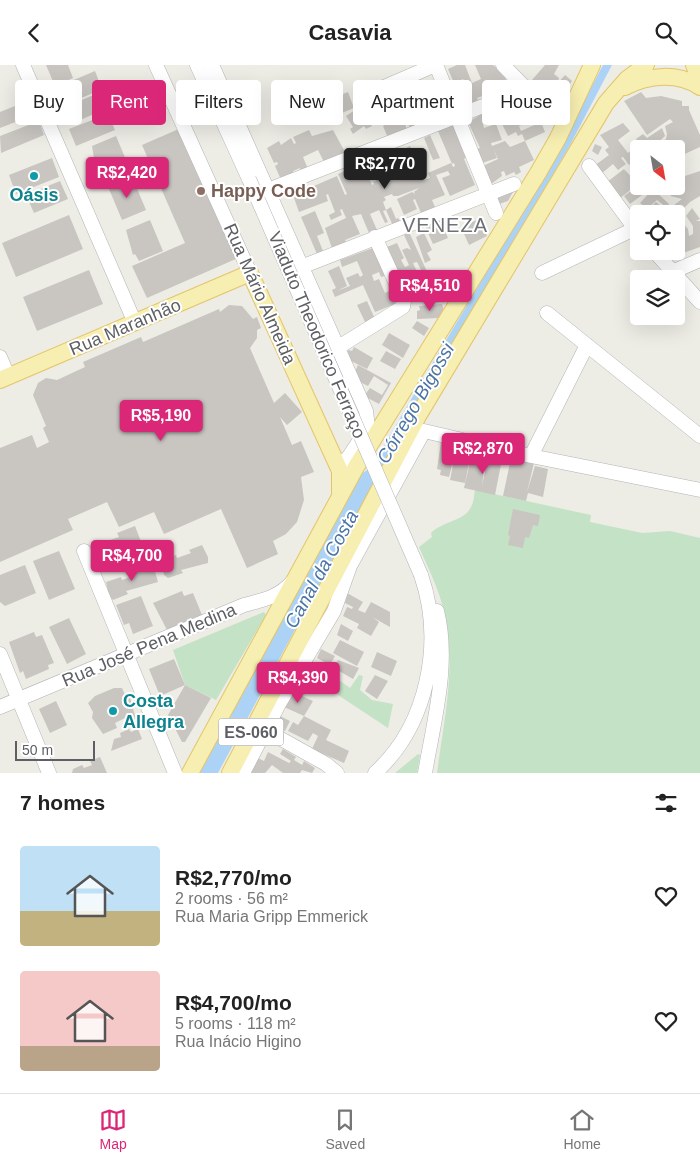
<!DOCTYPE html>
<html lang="en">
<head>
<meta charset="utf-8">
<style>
	:root { --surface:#fff; --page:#f6f6f6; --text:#222; --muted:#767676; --line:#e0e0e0; --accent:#db2777 }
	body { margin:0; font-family:Arial,sans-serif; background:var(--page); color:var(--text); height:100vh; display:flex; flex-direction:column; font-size:19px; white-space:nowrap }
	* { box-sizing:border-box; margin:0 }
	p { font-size:16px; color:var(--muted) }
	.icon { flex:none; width:28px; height:28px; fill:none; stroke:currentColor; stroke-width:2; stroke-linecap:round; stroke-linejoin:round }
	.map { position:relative; height:708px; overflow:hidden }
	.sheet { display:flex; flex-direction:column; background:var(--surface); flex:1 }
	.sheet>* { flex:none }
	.guide { position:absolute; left:15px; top:15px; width:670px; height:45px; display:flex; gap:10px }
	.needle { width:32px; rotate:149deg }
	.tools { position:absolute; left:630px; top:75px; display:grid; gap:10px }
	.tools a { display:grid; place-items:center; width:55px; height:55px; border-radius:5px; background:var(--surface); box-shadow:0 5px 20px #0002; font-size:25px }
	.scale { position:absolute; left:15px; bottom:12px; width:80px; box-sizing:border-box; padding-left:5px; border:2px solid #5d5f64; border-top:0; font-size:14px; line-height:18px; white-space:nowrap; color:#5d5f64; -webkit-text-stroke:4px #fff; paint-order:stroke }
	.price { position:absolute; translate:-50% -42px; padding:0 11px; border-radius:5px; background:var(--accent); color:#fff; font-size:16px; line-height:32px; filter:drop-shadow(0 1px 2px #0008) }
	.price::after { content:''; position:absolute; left:50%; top:30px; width:15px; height:11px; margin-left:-8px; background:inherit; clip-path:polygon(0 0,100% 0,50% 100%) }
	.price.current { background:#222; color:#fff }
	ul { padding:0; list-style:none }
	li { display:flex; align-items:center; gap:15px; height:125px; padding:0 20px }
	li span { display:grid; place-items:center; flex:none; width:140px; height:100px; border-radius:5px; color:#555 }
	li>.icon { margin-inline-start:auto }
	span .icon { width:60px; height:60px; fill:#fffc; stroke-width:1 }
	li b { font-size:21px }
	h2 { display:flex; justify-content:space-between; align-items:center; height:60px; padding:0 20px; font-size:21px }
	.tag { padding:0 18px; border-radius:5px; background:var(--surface); box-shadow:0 5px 20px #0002; font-size:18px; line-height:45px }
	.tag.current { background:var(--accent); color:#fff }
	header { display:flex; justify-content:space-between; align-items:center; height:65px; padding:0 20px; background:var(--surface); font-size:22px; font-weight:800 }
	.menu { display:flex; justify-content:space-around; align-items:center; height:70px; border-top:1px solid var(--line); background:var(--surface); font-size:14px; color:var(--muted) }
	.menu a { display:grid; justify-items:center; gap:2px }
	.menu .current { color:var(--accent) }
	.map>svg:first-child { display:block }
</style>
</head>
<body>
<header><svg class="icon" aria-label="back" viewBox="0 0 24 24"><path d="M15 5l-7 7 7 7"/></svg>Casavia<svg class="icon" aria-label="search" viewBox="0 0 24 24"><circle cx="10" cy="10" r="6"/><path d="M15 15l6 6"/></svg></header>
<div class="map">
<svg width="700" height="708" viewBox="0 0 700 708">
	<rect width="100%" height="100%" fill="#edece5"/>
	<path fill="#c4e2c5" d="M 475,425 L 591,450 L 590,457 L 642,468 L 670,466 L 700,473 L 700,708 L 437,708 C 444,655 457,600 444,547 C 439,524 428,503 419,482 L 432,472 L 431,468 C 441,457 465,456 471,442 C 474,437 474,430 475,425 Z
		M 264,547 L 266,550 L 216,635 L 185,620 L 173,585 Z
		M 359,610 L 363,611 L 360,625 L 372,635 L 393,639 L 388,663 L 329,624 L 336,613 L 350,623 Z
		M 418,689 L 420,690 L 417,708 L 395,708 Z"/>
	<path fill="#acd3f6" d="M 603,0 L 612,0 L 569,82 L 399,371 L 218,708 L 198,708 L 361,409 L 372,402 C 448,268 532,138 603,0 Z"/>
	<path fill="#c9c6c2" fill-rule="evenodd" d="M 46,0 L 68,0 L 73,13 L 55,21 Z
		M 457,0 L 465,0 L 472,18 L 481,14 L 475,0 L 493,0 L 503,8 L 509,21 L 477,33 L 478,35 L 470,39 L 463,21 L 466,20 L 463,14 L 454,18 L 448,4 Z
		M 545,0 L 559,0 L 554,9 L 559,13 L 558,18 L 565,10 L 572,16 L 566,25 L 565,24 L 556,34 L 532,15 Z
		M 95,6 L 102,24 L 63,41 L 55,23 Z
		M 415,16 L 417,22 L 414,23 L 418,32 L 408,36 L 416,60 L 410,63 L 401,45 L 407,65 L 388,73 L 383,61 L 386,59 L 385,56 L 396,51 L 389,34 L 395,31 L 393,25 Z
		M 103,26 L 110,42 L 71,59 L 63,43 Z
		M 348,27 L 354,43 L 337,50 L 335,32 Z
		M 641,27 L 646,33 L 661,31 L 682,36 L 682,41 L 689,41 L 689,45 L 700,70 L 700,82 L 676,93 L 676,84 L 663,84 L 662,77 L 666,74 L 667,69 L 665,61 L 673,57 L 670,54 L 647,70 L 624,36 Z
		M 427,30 L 429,35 L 416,41 L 418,44 L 440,35 L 445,48 L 422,59 L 420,54 L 416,56 L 409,38 Z
		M 386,32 L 393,49 L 380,54 L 381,57 L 376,59 L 368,40 Z
		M 30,35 L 36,49 L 0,63 L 0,47 Z
		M 527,41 L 533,55 L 519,61 L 521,66 L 541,57 L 545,67 L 525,76 L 534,95 L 519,102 L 521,107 L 516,110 L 514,107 L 506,111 L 504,106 L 501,107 L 502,111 L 491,119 L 483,101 L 498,94 L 493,83 L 497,93 L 482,98 L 477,84 L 480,83 L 468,57 L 484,48 L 487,54 L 482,56 L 484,63 L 496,59 L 502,75 L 491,78 L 492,81 L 505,76 L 510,82 L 525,76 L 522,69 L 518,71 L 516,67 L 508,71 L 497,49 L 511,43 L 513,48 Z
		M 358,43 L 372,61 L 366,64 L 364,61 L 353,69 L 350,64 L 353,62 L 346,51 Z
		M 108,49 L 115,65 L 76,81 L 69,64 Z
		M 39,56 L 44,70 L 1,88 L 0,71 Z
		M 623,58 L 630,66 L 618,75 L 628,88 L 639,79 L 636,74 L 643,69 L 647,73 L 662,63 L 665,71 L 651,84 L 639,84 L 639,93 L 629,100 L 623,92 L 621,93 L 626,99 L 618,105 L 613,99 L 601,109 L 594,101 L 609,90 L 605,85 L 609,82 L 600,70 Z
		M 453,60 L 467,92 L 464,94 L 475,120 L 450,131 L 442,113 L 450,110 L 448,106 L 436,110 L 445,130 L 432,135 L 435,142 L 421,148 L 415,134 L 413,135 L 417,144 L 404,150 L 397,134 L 412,127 L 415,129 L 414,127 L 419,123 L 398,131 L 393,131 L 392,129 L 384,132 L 386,135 L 383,137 L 386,145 L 383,146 L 388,157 L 385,158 L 379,145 L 370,149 L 377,165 L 369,168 L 361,149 L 352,151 L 360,169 L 345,175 L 347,179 L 333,186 L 325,163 L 346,153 L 342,144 L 340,145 L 342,150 L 331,155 L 329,150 L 335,147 L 328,129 L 326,130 L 328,136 L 299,147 L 293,130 L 337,111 L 345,130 L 347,129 L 338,109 L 351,103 L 352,108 L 364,103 L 372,120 L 374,119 L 373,117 L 376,116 L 365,99 L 379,91 L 380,94 L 398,86 L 410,115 L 422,110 L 424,115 L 430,113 L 428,108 L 451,98 L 453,102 L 455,101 L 454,98 L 452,99 L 438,66 Z
		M 181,63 L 238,193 L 147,233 L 132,201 L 185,178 L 142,80 Z
		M 309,65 L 312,71 L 333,65 L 345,87 L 324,97 L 318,85 L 303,92 L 308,104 L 301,107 L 300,103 L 293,106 L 295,111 L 282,117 L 275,101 L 278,99 L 277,97 L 274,98 L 267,83 L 279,76 L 281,80 L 291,73 L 294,79 L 296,78 L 293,72 Z
		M 430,70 L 440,93 L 433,95 L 424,73 Z
		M 116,71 L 129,102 L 104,113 L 95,99 L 92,81 Z
		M 595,79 L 602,82 L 598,90 L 592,86 Z
		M 410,81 L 419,101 L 408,106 L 400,86 Z
		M 52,93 L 59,112 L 16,129 L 9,110 Z
		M 624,104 L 638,119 L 619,134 L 607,117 Z
		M 700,106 L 700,131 L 690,137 L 676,151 L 670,143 L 682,134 L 671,131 L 668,121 L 676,121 L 676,114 Z
		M 133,114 L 146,145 L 122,155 L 109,124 Z
		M 60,116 L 68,134 L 34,148 L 26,130 Z
		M 639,120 L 654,121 L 630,139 L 624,131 Z
		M 653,124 L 669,139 L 667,143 L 657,135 L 647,144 L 640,138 Z
		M 514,125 L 508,136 L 499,139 L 495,131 Z
		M 656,137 L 662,142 L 658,149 L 644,149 Z
		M 391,142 L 396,154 L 398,153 L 401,157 L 393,161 L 386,145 Z
		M 692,143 L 700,154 L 696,156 L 700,156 L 700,182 L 672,192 L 670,188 L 666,189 L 661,186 L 676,186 L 676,158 L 680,155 L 688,164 L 689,171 L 693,169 L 693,161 L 686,151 Z
		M 315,146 L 324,168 L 317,171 L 323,186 L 317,189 L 301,152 Z
		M 69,150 L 83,184 L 16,212 L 2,178 Z
		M 439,152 L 448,173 L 433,179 L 424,159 Z
		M 479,154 L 487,171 L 469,180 L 461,162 Z
		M 150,155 L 163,186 L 139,196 L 135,189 L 133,190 L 126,165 Z
		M 409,167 L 429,211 L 435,208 L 442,222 L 435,225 L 441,237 L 426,238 L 423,231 L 418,233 L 412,219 L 400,224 L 394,198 L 387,182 L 397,178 L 404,193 L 401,195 L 405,202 L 409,200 L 402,185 L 407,183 L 411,185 L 404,170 ZM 417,197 L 425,213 L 421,215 L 413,198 Z
		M 424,168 L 432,185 L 427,188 L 431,195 L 425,198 L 416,172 Z
		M 373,183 L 385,211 L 381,212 L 379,207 L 372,210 L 374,216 L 379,214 L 385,228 L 389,226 L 395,239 L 375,247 L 363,220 L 335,232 L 332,225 L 336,223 L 328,206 L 339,201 L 347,221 L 337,226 L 350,221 L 346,213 L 358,208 L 360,212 L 363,210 L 357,196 L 342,202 L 340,195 Z
		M 89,205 L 103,239 L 37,266 L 23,232 Z
		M 367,236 L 375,254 L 366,259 L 357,240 Z
		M 442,239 L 444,245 L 439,253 L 417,254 L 417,246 L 420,245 L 419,241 Z
		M 229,240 L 242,241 L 253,254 L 257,252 L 261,263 L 257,265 L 257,273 L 250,283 L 274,338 L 285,328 L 302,347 L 287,360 L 280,352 L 292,380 L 301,376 L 314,407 L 301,412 L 304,435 L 297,457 L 286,469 L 273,476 L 278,489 L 247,503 L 221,444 L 164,469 L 154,447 L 119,462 L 107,437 L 68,454 L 73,465 L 0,497 L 0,383 L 32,370 L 37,383 L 49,377 L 43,363 L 46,361 L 33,330 L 38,318 L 46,313 L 57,315 L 85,302 L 83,297 L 141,272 L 143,277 L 219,244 L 220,247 Z
		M 417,256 L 429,263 L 424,271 L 412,263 Z
		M 389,268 L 410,280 L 403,293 L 382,280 Z
		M 354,282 L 373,293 L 367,304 L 351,296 L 343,289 L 349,285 L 352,286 Z
		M 386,286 L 401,294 L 395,304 L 380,296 Z
		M 358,300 L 391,318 L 379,339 L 364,331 L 370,323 L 382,330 L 388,320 L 374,311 L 368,321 L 352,313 Z
		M 441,377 L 450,379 L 446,394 L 453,396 L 449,412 L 440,410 L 441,405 L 437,404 Z
		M 456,384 L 471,388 L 465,418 L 450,415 Z
		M 472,389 L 483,391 L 482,397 L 485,398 L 482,421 L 488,392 L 502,394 L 495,430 L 464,423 Z
		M 511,393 L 534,398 L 527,427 L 535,401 L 548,404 L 543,432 L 528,428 L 526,436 L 503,431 Z
		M 513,444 L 540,450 L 538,461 L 533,460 L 529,473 L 525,472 L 523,483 L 508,480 L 510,471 L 508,470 Z
		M 135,461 L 148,495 L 130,502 L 129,498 L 111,506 L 102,503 L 96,487 L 99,479 L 119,472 L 117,468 Z
		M 202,480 L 208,492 L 208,498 L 181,505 L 183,508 L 168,513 L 164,510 L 161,496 L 176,490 L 177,493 L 191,488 L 189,485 Z
		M 59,486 L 75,524 L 49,535 L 33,496 Z
		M 25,500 L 36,528 L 5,541 L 0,537 L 0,510 Z
		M 151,500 L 154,503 L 158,517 L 126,526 L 128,529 L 113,535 L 109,531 L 106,517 L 121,512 L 122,515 L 136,510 L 135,506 Z
		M 182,526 L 184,531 L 193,528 L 202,550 L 167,565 L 153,538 Z
		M 347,528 L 363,537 L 358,545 L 365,548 L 371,537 L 390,547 L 390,562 L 372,552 L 379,557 L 371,571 L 357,563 L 359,559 L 343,551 L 347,542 L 352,544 L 353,542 L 345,538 Z
		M 141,531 L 153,561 L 133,569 L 129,558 L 124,560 L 116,540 Z
		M 69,553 L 86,589 L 67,599 L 49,562 Z
		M 341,559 L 353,566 L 348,576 L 337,570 Z
		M 34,567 L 36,572 L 42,570 L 54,598 L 48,600 L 49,604 L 26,614 L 23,606 L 20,608 L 9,577 Z
		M 340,575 L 364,587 L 357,601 L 333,588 Z
		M 321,584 L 335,591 L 330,600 L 317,593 Z
		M 377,587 L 397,596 L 391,611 L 371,602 Z
		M 174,594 L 185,620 L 211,633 L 185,677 L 182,677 L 168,650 L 185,620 L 160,631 L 149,604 Z
		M 338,595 L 359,603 L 353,614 L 334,603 Z
		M 375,610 L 388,616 L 377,634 L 365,626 Z
		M 114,623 L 122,623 L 126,632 L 130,633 L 136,654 L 127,658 L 125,653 L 115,658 L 117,663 L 103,669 L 92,653 L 93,647 L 88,638 L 95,631 Z
		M 293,627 L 313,636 L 304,651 L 284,642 Z
		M 56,636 L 67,660 L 50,668 L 39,644 Z
		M 278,650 L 290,656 L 285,666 L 273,660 Z
		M 304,651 L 331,665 L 326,675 L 349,686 L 344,698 L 312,684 L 318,671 L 313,668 L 308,676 L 288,666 L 293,657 L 298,660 Z
		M 129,664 L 131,667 L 138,664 L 142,674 L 111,686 L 114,674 L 121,672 L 120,668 Z
		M 283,684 L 296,692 L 294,695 L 302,700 L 304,696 L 315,703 L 312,708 L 302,705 L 300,708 L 283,708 L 272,700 L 265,708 L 251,708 L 258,693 L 264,696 L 268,687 L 289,698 L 291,696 L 280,689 Z
		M 100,692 L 107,708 L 72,708 L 73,704 L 82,700 L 84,703 L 92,700 L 90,696 Z"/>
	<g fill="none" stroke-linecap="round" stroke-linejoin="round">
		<defs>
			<path id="minor" d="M 23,0 L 135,258
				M 156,0 L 250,208
				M 197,0 L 249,114
				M 212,0 L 366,346 L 368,363 L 348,393 L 338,400
				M 436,0 L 496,148
				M 503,0 L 551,49
				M 375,26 L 435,0
				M 589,101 L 639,169
				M 268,125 L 514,29 L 523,20
				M 654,186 L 700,237
				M 301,202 L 514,119
				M 672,207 L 700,195
				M 542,208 L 634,164
				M 547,248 L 700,371
				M 337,283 L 403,242 L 404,236 L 375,172
				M 0,292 L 8,311
				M 531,391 L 587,280
				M 84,486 L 175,708
				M 0,589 L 49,708
				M 0,642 L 244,540 C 263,535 279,532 292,517
				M 265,665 L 326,699 L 337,708
				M 243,708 L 279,639 L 334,546 L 350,501 L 424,366 L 531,391 L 700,425
				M 375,708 C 428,660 444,577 421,510
				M 425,708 C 434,655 450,599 437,546"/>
			<path id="major" d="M 694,0 L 700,15
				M 625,22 C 648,10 678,7 700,22
				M 0,315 L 250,208 L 340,406 L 340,428
				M 190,708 L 356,402 L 538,108 L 558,73 L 592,0
				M 230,708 L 418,351 L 606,38 L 627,14 L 646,0"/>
		</defs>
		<use href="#minor" stroke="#b2b4b8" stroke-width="15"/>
		<use href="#major" stroke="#e3c568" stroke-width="18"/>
		<use href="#minor" stroke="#fff" stroke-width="14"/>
		<use href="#major" stroke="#f7eeb1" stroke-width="16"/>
		<defs>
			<path id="minor-bridge" d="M 249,114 L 421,510"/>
		</defs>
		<use href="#minor-bridge" stroke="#b2b4b8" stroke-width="15" stroke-linecap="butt"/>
		<use href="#minor-bridge" stroke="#fff" stroke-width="14"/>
	</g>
	<g fill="#0f9aa8" stroke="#fff" stroke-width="2">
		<circle cx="34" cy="111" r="5"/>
		<circle cx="113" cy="646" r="5"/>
	</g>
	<circle fill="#8d6e63" stroke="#fff" stroke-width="2" cx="201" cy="126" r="5"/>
	<g text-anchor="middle" stroke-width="4" stroke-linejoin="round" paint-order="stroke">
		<rect fill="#fff" stroke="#8e8f92" stroke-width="1" x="218.5" y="653.5" width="65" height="27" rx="4"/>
		<g font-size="16" font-weight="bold" fill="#5d5f64">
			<text x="251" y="673">ES-060</text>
		</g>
		<g font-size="18" font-weight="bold" fill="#785e54" stroke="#fff" text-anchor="start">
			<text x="211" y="132">Happy Code</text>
		</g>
		<g font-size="18" font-weight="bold" fill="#0d838f" stroke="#fff">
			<text x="34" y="136">Oásis</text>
			<text x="123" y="642" text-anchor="start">Costa<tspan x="123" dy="21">Allegra</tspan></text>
		</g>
		<g font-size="18" fill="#5d5f64" stroke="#fff">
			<text transform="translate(260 229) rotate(66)" y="6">Rua Mário Almeida</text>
			<text transform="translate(125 262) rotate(-23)" y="6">Rua Maranhão</text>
			<text transform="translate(317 270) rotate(67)" y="6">Viaduto Theodorico Ferraço</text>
			<text transform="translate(149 580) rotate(-23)" y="6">Rua José Pena Medina</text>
		</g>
		<g font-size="19" font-style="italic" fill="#4b74a6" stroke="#fff">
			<text transform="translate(415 338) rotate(-60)" y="7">Córrego Bigossi</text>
			<text transform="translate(321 504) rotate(-61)" y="7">Canal da Costa</text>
		</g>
		<g font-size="20" letter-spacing="1" fill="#6e7176" stroke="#fff">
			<text x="445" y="167">VENEZA</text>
		</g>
	</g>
</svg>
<div class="tools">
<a><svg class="needle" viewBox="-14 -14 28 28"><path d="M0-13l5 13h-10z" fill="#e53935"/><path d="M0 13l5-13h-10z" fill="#767676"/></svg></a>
<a><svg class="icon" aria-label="locate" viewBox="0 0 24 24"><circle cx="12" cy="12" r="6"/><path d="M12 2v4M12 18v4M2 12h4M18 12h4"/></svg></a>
<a><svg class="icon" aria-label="layers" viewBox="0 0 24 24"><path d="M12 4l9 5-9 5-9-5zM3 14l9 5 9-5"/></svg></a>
</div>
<div class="scale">50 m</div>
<b class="price current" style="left:385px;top:125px">R$2,770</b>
<b class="price" style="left:127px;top:134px">R$2,420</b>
<b class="price" style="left:430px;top:247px">R$4,510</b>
<b class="price" style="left:161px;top:377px">R$5,190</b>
<b class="price" style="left:483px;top:410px">R$2,870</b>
<b class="price" style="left:132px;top:517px">R$4,700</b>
<b class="price" style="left:298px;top:639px">R$4,390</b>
<div class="guide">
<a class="tag">Buy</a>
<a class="tag current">Rent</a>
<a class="tag">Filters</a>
<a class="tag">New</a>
<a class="tag">Apartment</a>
<a class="tag">House</a>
</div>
</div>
<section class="sheet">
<h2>7 homes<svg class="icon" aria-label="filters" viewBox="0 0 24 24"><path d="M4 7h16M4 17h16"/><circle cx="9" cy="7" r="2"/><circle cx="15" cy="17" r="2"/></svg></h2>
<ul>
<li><span style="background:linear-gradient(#bfe0f5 65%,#c2b280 0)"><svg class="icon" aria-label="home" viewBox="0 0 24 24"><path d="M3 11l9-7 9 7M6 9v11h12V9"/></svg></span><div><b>R$2,770/mo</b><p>2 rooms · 56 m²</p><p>Rua Maria Gripp Emmerick</p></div><svg class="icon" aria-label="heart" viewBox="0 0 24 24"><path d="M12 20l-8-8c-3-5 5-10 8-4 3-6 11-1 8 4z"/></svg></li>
<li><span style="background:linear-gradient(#f6c9c9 75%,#b9a48a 0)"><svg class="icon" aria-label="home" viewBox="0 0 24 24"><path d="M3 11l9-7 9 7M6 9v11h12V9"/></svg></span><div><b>R$4,700/mo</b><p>5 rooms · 118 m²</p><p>Rua Inácio Higino</p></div><svg class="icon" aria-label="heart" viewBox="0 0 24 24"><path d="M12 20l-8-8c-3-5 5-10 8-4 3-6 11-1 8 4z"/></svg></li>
</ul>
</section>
<nav class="menu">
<a class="current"><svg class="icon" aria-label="map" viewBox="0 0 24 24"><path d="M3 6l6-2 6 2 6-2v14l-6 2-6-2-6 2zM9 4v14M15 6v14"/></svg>Map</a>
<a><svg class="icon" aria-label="saved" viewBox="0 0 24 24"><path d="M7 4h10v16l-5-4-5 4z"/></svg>Saved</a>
<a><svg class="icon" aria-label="home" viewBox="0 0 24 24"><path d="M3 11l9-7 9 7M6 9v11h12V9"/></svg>Home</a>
</nav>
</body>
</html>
